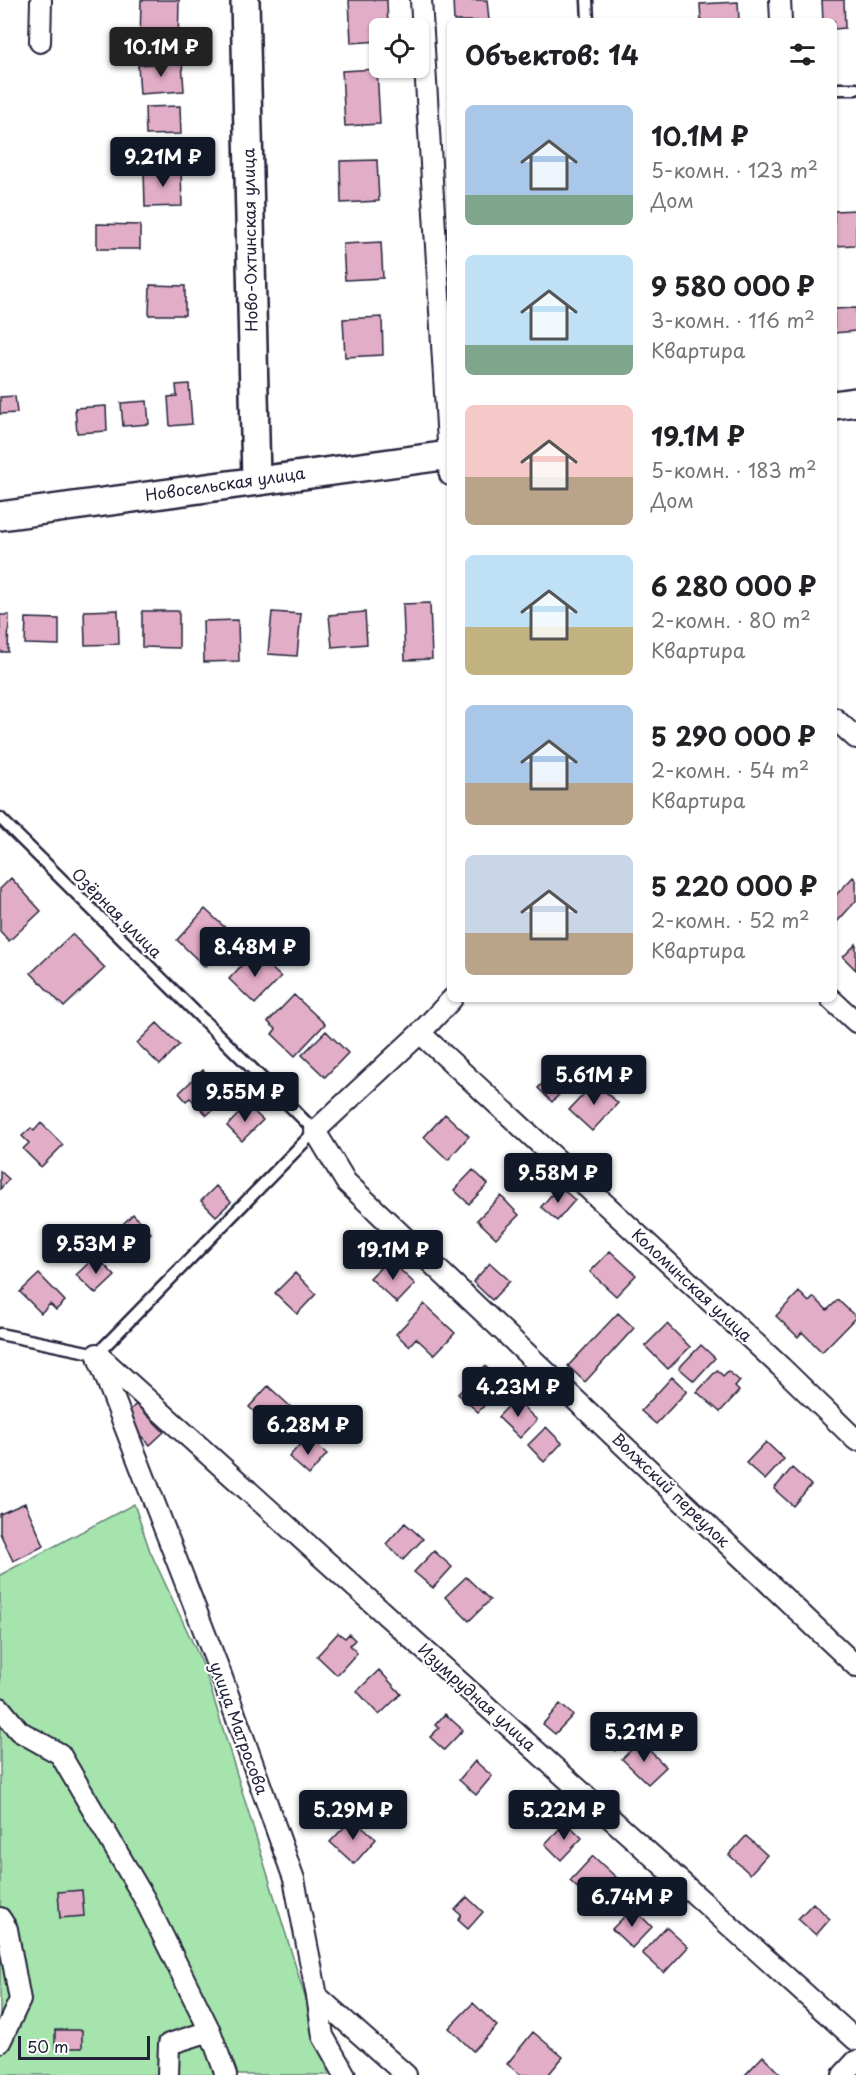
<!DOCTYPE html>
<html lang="ru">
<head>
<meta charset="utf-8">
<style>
	:root { --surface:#fff; --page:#f6f6f6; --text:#202124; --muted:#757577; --accent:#111827 }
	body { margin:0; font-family:"Playpen Sans",sans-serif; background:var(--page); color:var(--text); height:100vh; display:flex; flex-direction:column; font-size:22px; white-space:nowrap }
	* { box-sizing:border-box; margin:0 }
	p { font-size:20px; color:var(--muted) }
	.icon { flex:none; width:33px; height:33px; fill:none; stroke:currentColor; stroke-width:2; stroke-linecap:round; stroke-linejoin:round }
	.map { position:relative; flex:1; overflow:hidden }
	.side { position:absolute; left:447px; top:18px; width:390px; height:984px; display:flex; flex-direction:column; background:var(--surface); border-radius:9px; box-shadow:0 2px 4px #0004 }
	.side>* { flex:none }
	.tools { position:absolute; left:369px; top:18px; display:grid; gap:12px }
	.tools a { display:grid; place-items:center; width:60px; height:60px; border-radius:9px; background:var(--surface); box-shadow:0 2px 4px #0004; font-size:30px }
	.scale { position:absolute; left:18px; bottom:15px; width:132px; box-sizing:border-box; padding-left:6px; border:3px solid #22223b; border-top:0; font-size:16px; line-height:21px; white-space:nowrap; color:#22223b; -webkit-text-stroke:4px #fff; paint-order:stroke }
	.price { position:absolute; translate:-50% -51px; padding:0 14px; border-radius:6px; background:var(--accent); color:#fff; font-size:20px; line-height:39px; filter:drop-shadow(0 2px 3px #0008) }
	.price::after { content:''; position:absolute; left:50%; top:36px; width:18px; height:14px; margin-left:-9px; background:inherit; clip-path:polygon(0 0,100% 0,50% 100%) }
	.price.active { background:#222; color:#fff }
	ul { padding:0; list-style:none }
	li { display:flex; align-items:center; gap:18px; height:150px; padding:0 18px }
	li span { display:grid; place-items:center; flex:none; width:168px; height:120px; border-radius:9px; color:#555 }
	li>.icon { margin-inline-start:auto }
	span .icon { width:72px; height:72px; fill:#fffc; stroke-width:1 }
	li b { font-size:26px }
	h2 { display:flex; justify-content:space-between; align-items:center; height:72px; padding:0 18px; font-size:26px }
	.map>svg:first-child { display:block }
</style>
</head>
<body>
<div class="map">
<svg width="856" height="2075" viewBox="0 0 856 2075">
	<rect width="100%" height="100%" fill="#fff"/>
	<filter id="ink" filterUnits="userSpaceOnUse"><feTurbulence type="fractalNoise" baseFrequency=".0167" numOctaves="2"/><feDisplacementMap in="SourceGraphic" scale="12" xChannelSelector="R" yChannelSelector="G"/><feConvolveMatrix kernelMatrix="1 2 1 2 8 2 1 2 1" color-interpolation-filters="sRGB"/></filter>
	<g filter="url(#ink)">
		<path fill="#a5e4ac" stroke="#648374" stroke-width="1.5" d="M 134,1504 L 150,1551 L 204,1667 L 329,2075 L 0,2075 L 0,1575 Z"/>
		<path fill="#e2adc7" stroke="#22223b" stroke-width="1.5" d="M 141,0 L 179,0 L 178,45 L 140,44 Z
			M 349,0 L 387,0 L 388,28 L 380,28 L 380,41 L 351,43 Z
			M 453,0 L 487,0 L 489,21 L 454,21 Z
			M 822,0 L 844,0 L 845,28 L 834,29 L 834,21 L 823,21 Z
			M 738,2 L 739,21 L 701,21 L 700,4 Z
			M 182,62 L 184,91 L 140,94 L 138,65 Z
			M 377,69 L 380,124 L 345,126 L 342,71 Z
			M 180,106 L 181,134 L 146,135 L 145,107 Z
			M 377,160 L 379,201 L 341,203 L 340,161 Z
			M 144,170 L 181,170 L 182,206 L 145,207 Z
			M 856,210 L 856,245 L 834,246 L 834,211 Z
			M 97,224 L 140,225 L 140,249 L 97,249 Z
			M 381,242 L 383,278 L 345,280 L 343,244 Z
			M 150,285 L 185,286 L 185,315 L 149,315 Z
			M 856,308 L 856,331 L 834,333 L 834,309 Z
			M 382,317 L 383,355 L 345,357 L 343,319 Z
			M 189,384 L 192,424 L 170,426 L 168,397 L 177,396 L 176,385 Z
			M 15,396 L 17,413 L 0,414 L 0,397 Z
			M 147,401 L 149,424 L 123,426 L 121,403 Z
			M 106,406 L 107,431 L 77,433 L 75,408 Z
			M 430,603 L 432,659 L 405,660 L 403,604 Z
			M 118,610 L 119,644 L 85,645 L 84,611 Z
			M 142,611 L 179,611 L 179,648 L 142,647 Z
			M 272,612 L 301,614 L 297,656 L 268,654 Z
			M 365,612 L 367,644 L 332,647 L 329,615 Z
			M 0,615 L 9,615 L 8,652 L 0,652 Z
			M 26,618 L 59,619 L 59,645 L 25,644 Z
			M 238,620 L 239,661 L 204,662 L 203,621 Z
			M 853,877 L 856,880 L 856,901 L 834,925 L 834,897 Z
			M 11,878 L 41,911 L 9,941 L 0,931 L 0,889 Z
			M 205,909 L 234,936 L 205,967 L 177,940 Z
			M 72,934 L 105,968 L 64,1007 L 31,973 Z
			M 856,944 L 856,970 L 843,957 Z
			M 254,952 L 281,977 L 255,1004 L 229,979 Z
			M 294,995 L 325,1024 L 295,1056 L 272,1034 L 276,1029 L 268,1022 Z
			M 157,1023 L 179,1045 L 160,1065 L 137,1043 Z
			M 326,1031 L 348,1053 L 325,1077 L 302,1055 Z
			M 561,1064 L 576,1077 L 552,1102 L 538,1088 Z
			M 203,1070 L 227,1096 L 207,1115 L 190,1098 L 186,1101 L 179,1093 Z
			M 595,1082 L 618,1103 L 592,1131 L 569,1110 Z
			M 247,1105 L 263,1120 L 242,1141 L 227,1126 Z
			M 445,1114 L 469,1136 L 448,1160 L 424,1137 Z
			M 41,1123 L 63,1145 L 41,1167 L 23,1149 L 29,1143 L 22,1136 L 31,1128 L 34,1131 Z
			M 473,1170 L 488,1184 L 469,1204 L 454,1190 Z
			M 0,1171 L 9,1179 L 0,1189 Z
			M 216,1186 L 231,1202 L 216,1216 L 201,1201 Z
			M 559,1186 L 575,1200 L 557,1221 L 541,1207 Z
			M 501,1196 L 519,1215 L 496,1238 L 477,1220 Z
			M 133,1214 L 151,1233 L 128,1257 L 109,1238 Z
			M 610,1251 L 636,1275 L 616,1296 L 590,1272 Z
			M 96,1256 L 115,1276 L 96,1294 L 76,1275 Z
			M 389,1259 L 415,1284 L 397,1303 L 370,1278 Z
			M 490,1263 L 510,1281 L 492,1300 L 473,1282 Z
			M 295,1273 L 316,1294 L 297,1314 L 275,1293 Z
			M 39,1274 L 65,1301 L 56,1310 L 50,1304 L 41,1313 L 20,1292 Z
			M 799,1292 L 809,1302 L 814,1297 L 827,1310 L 838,1300 L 856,1317 L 822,1352 L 802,1332 L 798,1337 L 776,1316 Z
			M 424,1304 L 455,1333 L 434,1355 L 416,1338 L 409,1346 L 396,1334 Z
			M 618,1313 L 634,1328 L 585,1382 L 568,1366 Z
			M 667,1324 L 690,1347 L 668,1369 L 645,1346 Z
			M 701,1345 L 715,1358 L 694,1381 L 679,1368 Z
			M 485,1366 L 504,1385 L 478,1412 L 458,1394 Z
			M 717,1370 L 723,1376 L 728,1371 L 740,1381 L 735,1387 L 739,1391 L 720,1412 L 697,1392 Z
			M 672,1377 L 687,1391 L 656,1424 L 641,1411 Z
			M 268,1386 L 303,1418 L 285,1439 L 249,1407 Z
			M 515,1399 L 537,1420 L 520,1438 L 498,1417 Z
			M 136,1404 L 164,1432 L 150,1445 L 123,1418 Z
			M 546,1427 L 562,1443 L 544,1462 L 528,1445 Z
			M 307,1436 L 327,1454 L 309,1475 L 289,1457 Z
			M 766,1442 L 784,1459 L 765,1480 L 746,1463 Z
			M 792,1468 L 811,1485 L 793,1506 L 774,1489 Z
			M 25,1503 L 44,1546 L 13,1561 L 0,1533 L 0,1514 Z
			M 405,1523 L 423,1539 L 403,1560 L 386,1544 Z
			M 434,1551 L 452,1567 L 433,1588 L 414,1572 Z
			M 466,1577 L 490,1600 L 469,1621 L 445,1597 Z
			M 338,1633 L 345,1638 L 349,1634 L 355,1640 L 350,1645 L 357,1653 L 337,1675 L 317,1656 Z
			M 379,1670 L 401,1694 L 379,1715 L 357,1691 Z
			M 560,1704 L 573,1715 L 555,1734 L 543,1724 Z
			M 445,1714 L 463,1730 L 444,1750 L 430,1737 L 439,1728 L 435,1725 Z
			M 618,1720 L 632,1734 L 615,1751 L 601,1737 Z
			M 640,1741 L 666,1767 L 648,1784 L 622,1759 Z
			M 475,1761 L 492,1776 L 476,1795 L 459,1780 Z
			M 353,1818 L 376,1839 L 354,1864 L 330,1842 Z
			M 566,1822 L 582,1838 L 561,1860 L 545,1844 Z
			M 746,1836 L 767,1855 L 750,1874 L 729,1855 Z
			M 593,1856 L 618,1879 L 595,1904 L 570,1881 Z
			M 82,1890 L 84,1916 L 60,1918 L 58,1892 Z
			M 467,1897 L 483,1912 L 468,1929 L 458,1920 L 461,1915 L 455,1910 Z
			M 813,1903 L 830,1919 L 816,1935 L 798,1919 Z
			M 633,1908 L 652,1927 L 632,1948 L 612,1929 Z
			M 666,1927 L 688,1947 L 664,1973 L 642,1953 Z
			M 473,2003 L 497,2026 L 473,2051 L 449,2028 Z
			M 55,2030 L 82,2030 L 82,2048 L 55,2048 Z
			M 533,2032 L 563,2057 L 548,2075 L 521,2075 L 507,2064 Z
			M 763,2056 L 782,2075 L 745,2075 Z"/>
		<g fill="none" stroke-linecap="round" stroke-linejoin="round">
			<defs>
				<path id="lane" d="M 587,0 L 588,21
					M 834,89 L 856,89
					M 0,818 L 315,1131 L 97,1354 L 0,1334"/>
				<path id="street" d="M 421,0 L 450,475
					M 780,0 L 781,21
					M 40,42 L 41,0
					M 834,718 L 856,738
					M 452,999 L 420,1033 L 315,1131 L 346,1182 L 856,1666
					M 831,999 L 856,1022
					M 420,1033 L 781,1367 L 856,1440
					M 97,1354 L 856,2040
					M 99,1360 L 220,1672 L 294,1879 L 317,1996 L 406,2075
					M 0,1708 L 19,1731 L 60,1754 L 144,1898 L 210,2031 L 226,2075
					M 0,1918 L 7,1929 L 20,2000 L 0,2042
					M 317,1996 L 323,2036 L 345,2075
					M 168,2075 L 169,2044 L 210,2031
					M 843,2075 L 856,2061"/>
				<path id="secondary" d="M 245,0 L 256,480
					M 834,405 L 856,402
					M 0,516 L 450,455"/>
			</defs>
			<use href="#lane" stroke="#22223b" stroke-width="15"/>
			<use href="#street" stroke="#22223b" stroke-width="24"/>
			<use href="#secondary" stroke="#22223b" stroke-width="32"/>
			<use href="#lane" stroke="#fff" stroke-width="10"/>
			<use href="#street" stroke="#fff" stroke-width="20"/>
			<use href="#secondary" stroke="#fff" stroke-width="27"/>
		</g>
	</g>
	<g text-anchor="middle" stroke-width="4.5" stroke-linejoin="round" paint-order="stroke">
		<g font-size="16" fill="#22223b" stroke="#fff">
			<text transform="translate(250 240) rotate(-91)" y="6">Ново-Охтинская улица</text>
			<text transform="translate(225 484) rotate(-8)" y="6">Новосельская улица</text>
			<text transform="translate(117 913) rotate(45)" y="6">Озёрная улица</text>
			<text transform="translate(692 1285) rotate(43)" y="6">Коломинская улица</text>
			<text transform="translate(671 1490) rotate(44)" y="6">Волжский переулок</text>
			<text transform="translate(477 1697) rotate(42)" y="6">Изумрудная улица</text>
			<text transform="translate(239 1728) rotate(70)" y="6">улица Матросова</text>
		</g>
	</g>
</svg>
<div class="tools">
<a><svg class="icon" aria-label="locate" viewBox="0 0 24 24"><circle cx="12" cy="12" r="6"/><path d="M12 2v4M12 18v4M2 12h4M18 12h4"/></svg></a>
</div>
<div class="scale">50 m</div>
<b class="price active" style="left:161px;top:78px">10.1M ₽</b>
<b class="price" style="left:163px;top:188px">9.21M ₽</b>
<b class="price" style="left:255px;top:978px">8.48M ₽</b>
<b class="price" style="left:594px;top:1106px">5.61M ₽</b>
<b class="price" style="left:245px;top:1123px">9.55M ₽</b>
<b class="price" style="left:558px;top:1204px">9.58M ₽</b>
<b class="price" style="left:96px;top:1275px">9.53M ₽</b>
<b class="price" style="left:393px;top:1281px">19.1M ₽</b>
<b class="price" style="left:518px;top:1418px">4.23M ₽</b>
<b class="price" style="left:308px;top:1456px">6.28M ₽</b>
<b class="price" style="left:644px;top:1763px">5.21M ₽</b>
<b class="price" style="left:353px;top:1841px">5.29M ₽</b>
<b class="price" style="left:564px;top:1841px">5.22M ₽</b>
<b class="price" style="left:632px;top:1928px">6.74M ₽</b>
<section class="side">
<h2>Объектов: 14<svg class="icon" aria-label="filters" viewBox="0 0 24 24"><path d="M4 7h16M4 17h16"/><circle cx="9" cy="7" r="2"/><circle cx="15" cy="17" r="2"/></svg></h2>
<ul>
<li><span style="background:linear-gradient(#a9c7e8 75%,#7fa58c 0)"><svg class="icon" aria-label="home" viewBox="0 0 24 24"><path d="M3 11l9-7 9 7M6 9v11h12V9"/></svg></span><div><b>10.1M ₽</b><p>5-комн. · 123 m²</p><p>Дом</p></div></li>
<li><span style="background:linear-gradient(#bfe0f5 75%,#7fa58c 0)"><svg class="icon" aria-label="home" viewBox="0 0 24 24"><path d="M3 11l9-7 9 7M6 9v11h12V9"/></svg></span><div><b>9 580 000 ₽</b><p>3-комн. · 116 m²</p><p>Квартира</p></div></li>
<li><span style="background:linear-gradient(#f6c9c9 60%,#b9a48a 0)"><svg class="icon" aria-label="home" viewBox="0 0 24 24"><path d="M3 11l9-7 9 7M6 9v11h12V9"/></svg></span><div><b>19.1M ₽</b><p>5-комн. · 183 m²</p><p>Дом</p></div></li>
<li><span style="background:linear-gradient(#bfe0f5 60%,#c2b280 0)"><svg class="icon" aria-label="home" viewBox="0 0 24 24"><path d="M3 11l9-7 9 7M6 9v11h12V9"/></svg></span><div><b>6 280 000 ₽</b><p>2-комн. · 80 m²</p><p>Квартира</p></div></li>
<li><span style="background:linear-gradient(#a9c7e8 65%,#b9a48a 0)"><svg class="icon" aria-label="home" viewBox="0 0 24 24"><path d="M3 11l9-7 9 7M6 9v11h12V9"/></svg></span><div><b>5 290 000 ₽</b><p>2-комн. · 54 m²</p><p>Квартира</p></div></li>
<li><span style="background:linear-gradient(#c9d6e8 65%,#b9a48a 0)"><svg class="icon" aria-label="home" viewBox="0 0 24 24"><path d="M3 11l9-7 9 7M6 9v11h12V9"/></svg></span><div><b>5 220 000 ₽</b><p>2-комн. · 52 m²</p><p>Квартира</p></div></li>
</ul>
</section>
</div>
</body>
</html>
